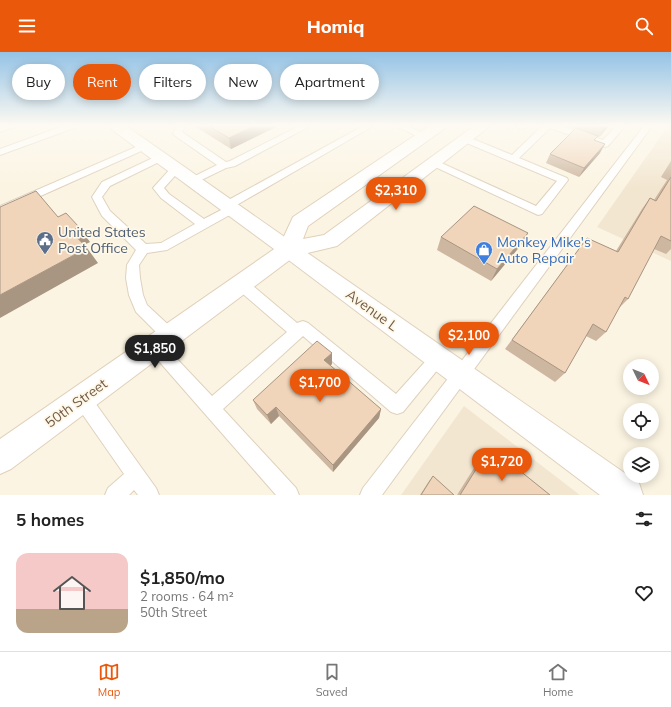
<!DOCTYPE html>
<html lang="en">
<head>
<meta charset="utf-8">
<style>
	:root { --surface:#fff; --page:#f2f2f2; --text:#222; --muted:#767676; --line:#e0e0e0; --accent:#ea580c }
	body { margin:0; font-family:Mulish,sans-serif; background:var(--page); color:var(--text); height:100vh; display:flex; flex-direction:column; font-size:15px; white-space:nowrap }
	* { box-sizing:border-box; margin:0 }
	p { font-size:13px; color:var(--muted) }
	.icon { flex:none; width:22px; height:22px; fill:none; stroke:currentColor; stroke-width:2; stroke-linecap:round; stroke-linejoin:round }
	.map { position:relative; height:443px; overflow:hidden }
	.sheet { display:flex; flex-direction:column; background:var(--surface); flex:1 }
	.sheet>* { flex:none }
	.banner { position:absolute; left:12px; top:12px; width:400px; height:36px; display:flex; gap:8px }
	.needle { width:26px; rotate:133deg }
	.controls { position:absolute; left:623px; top:307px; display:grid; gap:8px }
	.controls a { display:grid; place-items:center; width:36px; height:36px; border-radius:50%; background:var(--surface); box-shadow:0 2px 10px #0003; font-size:20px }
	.price { position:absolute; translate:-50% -34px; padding:0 9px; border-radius:14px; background:var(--accent); color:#fff; font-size:13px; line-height:26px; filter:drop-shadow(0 1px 2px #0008) }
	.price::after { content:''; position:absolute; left:50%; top:24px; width:12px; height:9px; margin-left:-6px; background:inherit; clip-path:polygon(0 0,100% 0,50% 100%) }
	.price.on { background:#222; color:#fff }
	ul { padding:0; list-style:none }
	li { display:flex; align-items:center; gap:12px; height:100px; padding:0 16px }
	li span { display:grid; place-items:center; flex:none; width:112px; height:80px; border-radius:12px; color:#555 }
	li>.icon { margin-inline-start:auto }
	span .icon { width:48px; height:48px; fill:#fffc; stroke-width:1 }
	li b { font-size:17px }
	h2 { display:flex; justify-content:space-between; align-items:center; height:48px; padding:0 16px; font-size:17px }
	.pill { padding:0 14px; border-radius:18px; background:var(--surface); box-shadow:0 2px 10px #0003; font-size:14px; line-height:36px }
	.pill.on { background:var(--accent); color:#fff }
	header { display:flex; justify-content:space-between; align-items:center; height:52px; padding:0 16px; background:var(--accent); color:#fff; font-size:18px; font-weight:800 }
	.dock { display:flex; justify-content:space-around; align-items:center; height:56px; border-top:1px solid var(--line); background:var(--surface); font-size:11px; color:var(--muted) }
	.dock a { display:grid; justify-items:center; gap:2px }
	.dock .on { color:var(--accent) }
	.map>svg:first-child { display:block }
</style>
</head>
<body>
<header><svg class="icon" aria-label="menu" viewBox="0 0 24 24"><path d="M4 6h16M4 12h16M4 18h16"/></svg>Homiq<svg class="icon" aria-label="search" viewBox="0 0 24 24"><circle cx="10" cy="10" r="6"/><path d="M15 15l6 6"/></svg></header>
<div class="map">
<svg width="671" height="443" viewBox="0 0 671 443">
	<rect width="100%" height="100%" fill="#fbf4e2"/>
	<path fill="#f3e6d0" d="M 668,74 L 671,74 L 671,209 L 597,175 Z
		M 464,354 L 580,443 L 401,443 Z"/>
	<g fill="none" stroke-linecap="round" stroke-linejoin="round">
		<defs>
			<path id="service" d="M 0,74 L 13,74 L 12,76 L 0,80 Z
				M 63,74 L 75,74 L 74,76 L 0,103 L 0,97 Z
				M 177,74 L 185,74 L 182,80 L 226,110 L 230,109 L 299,74 L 310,74 L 235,114 L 226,116 L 193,132 L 189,131 L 188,129 L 189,127 L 217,113 L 174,83 L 173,81 Z
				M 363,74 L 373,74 L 235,154 L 237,157 L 235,160 L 167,198 L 147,201 L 139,213 L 140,226 L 143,243 L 147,253 L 175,279 L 177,284 L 175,289 L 170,290 L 165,289 L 136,260 L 129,243 L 126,226 L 127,213 L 136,198 L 102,164 L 92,145 L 102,130 L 157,104 L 163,104 L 165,106 L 163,108 L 110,134 L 102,145 L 110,159 L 146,192 L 161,191 L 195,172 L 161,146 L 153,136 L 172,115 L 180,115 L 181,117 L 164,136 L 169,142 L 204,167 L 223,157 L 221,154 L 223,151 Z
				M 396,74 L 408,74 L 428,84 L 424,87 L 421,86 Z
				M 516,74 L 527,74 L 526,76 L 520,77 Z
				M 542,74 L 561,74 L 603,88 L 616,74 L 625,74 L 608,94 L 605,95 L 550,76 L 519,106 L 567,126 L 568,128 L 542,162 L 538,163 L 431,113 L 429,111 L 434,108 L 437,109 L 536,154 L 557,129 L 462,89 L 460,87 L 465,84 L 468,85 L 512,103 Z
				M 644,74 L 652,74 L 382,443 L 360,443 L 363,436 Z
				M 145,91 L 148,92 L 150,94 L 148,96 L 0,162 L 0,154 Z
				M 241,227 L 246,228 L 297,271 L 303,269 L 308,271 L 396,342 L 433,301 L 438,299 L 443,301 L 446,306 L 443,311 L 403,360 L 397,362 L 391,360 L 303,284 L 223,357 L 296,436 L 299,443 L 276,443 L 150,299 L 147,294 L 150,289 L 155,287 L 160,289 L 212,344 L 287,280 L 236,236 L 234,232 L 236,228 Z
				M 82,339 L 88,341 L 156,436 L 159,443 L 138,443 L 134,438 L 129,443 L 105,443 L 108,436 L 124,422 L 76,353 L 74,347 L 76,341 Z"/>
			<path id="minor" d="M 109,74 L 126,74 L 296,193 L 299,198 L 296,203 L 289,206 L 282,203 L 111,77 Z"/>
			<path id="tertiary" d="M 289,190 L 296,193 L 639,431 L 643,443 L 600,443 L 282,203 L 279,198 L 282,193 Z"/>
			<path id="secondary" d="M 429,74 L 446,74 L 444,77 L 308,174 L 303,187 L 324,183 L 474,74 L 490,74 L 337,194 L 295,204 L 11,417 L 0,422 L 0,387 L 280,193 L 293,165 Z"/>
		</defs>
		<use href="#service" stroke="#dfd1be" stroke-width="2"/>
		<use href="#minor" stroke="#dfd1be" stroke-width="2"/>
		<use href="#tertiary" stroke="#dfd1be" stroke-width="2"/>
		<use href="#secondary" stroke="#e1d0b9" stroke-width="2"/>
		<use href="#service" fill="#fff" fill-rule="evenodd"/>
		<use href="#minor" fill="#fff" fill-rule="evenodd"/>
		<use href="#tertiary" fill="#fff" fill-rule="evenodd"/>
		<use href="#secondary" fill="#fff" fill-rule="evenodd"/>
	</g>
	<path fill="#ceb7a0" d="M 196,74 L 278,74 L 231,97 L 196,75 Z
		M 567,74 L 609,74 L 599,85 L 597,84 L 595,88 L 600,101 L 579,125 L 546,111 L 550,102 L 576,77 Z
		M 671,109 L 671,197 L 666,202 L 654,197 L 628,247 L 619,256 L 606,280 L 596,289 L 586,284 L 565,321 L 555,330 L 505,297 L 587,186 L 616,199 L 642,157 L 650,146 L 654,148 L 667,128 L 661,125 Z
		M 528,181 L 521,193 L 491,229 L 437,198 L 441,185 Z
		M 332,312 L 330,314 L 381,357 L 379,366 L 333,420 L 279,364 L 271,372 L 257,357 L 253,348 Z
		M 504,406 L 550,443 L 457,443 L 474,416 L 480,411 L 492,420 L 497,411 Z
		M 433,424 L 454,443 L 420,443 L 429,429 Z"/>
	<path fill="#a89582" d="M 254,74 L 278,74 L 231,97 L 229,86 Z
		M 607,74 L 609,74 L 599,85 L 604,76 Z
		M 605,92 L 600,101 L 579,125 L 584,116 Z
		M 79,175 L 90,190 L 82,194 L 71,179 Z
		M 528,181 L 521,193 L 491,229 L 497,217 Z
		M 87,196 L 98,211 L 0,266 L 0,243 Z
		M 332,301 L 332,312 L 325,319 L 324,308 Z
		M 276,355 L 279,364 L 271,372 L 267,363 Z
		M 381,357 L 379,366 L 333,420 L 333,413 Z"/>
	<path fill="#f0d5ba" stroke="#a89582" d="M 209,74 L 254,74 L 229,86 Z
		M 597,74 L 607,74 L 604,76 Z
		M 576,76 L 598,84 L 594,88 L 605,92 L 584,116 L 550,102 Z
		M 671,125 L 671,189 L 661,184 L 628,247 L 625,245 L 606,280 L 593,272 L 565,321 L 512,288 L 587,186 L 618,200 L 650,146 L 656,149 Z
		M 36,139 L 58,165 L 66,161 L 79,175 L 71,179 L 87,196 L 0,243 L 0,155 Z
		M 474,154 L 528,181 L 497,217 L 441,185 Z
		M 317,289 L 332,301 L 324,308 L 381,357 L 333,413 L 276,355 L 267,363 L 253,348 Z
		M 504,406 L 550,443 L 460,443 L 480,411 L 494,422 Z
		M 433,424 L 454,443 L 421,443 Z"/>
	<linearGradient id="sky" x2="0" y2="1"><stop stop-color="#94c3e6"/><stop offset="0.54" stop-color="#fdfaf2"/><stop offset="1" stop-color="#fdfaf2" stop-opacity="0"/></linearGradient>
	<rect width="671" height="136" fill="url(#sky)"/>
	<defs>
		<symbol id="civic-pin" viewBox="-11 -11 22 30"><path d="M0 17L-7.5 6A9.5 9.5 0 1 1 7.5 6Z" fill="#5c6f8a" stroke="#fff8e7"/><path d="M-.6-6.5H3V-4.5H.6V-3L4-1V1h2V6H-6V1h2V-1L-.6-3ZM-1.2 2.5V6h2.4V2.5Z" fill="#fff"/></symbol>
		<symbol id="shop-pin" viewBox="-11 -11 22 30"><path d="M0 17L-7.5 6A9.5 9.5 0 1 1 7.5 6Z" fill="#3f7fe0" stroke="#fff8e7"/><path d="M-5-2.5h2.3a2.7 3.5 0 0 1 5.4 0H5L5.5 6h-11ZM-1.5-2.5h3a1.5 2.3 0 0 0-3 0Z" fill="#fff"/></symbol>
	</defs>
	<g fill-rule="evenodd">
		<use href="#civic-pin" x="35" y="178" width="20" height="27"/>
		<use href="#shop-pin" x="474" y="188" width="20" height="27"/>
	</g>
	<g text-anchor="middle" stroke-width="3.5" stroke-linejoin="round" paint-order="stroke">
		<g font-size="14" fill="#4e5e75" stroke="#fff8e7" text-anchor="start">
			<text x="58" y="185">United States<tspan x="58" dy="16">Post Office</tspan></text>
		</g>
		<g font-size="14" fill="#366cbe" stroke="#fff8e7" text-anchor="start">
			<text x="497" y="195">Monkey Mike's<tspan x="497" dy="16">Auto Repair</tspan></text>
		</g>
		<g font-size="14" fill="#725c49" stroke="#fff8e7">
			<text transform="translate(372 258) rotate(36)" y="5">Avenue L</text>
			<text transform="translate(76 351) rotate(-36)" y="5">50th Street</text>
		</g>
	</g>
</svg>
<div class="controls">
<a><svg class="needle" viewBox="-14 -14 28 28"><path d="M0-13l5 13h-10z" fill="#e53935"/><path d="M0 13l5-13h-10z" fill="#767676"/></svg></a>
<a><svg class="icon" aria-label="locate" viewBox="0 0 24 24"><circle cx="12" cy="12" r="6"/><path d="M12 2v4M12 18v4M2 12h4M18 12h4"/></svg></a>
<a><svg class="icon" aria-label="layers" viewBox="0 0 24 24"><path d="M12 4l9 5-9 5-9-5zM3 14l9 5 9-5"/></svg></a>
</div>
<b class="price" style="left:396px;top:159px">$2,310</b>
<b class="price" style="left:469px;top:304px">$2,100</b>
<b class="price on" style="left:155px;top:317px">$1,850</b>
<b class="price" style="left:320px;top:351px">$1,700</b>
<b class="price" style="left:502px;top:430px">$1,720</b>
<div class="banner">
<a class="pill">Buy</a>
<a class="pill on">Rent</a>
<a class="pill">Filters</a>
<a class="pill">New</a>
<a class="pill">Apartment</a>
</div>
</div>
<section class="sheet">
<h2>5 homes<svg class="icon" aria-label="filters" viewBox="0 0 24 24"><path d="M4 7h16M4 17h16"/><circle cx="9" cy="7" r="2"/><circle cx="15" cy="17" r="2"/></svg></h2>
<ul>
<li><span style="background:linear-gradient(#f6c9c9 70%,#b9a48a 0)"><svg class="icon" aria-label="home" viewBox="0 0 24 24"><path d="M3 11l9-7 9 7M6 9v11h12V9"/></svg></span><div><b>$1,850/mo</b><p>2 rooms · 64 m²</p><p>50th Street</p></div><svg class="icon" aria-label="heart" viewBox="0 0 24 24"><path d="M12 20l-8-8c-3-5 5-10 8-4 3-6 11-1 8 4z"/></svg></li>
</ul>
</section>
<nav class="dock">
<a class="on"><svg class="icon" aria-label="map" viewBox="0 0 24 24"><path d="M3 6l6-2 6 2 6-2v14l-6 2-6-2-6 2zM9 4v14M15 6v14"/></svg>Map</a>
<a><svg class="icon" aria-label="saved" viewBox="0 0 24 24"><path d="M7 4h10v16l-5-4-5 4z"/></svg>Saved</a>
<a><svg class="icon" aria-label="home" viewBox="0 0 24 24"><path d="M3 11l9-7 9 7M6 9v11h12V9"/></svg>Home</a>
</nav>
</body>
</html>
